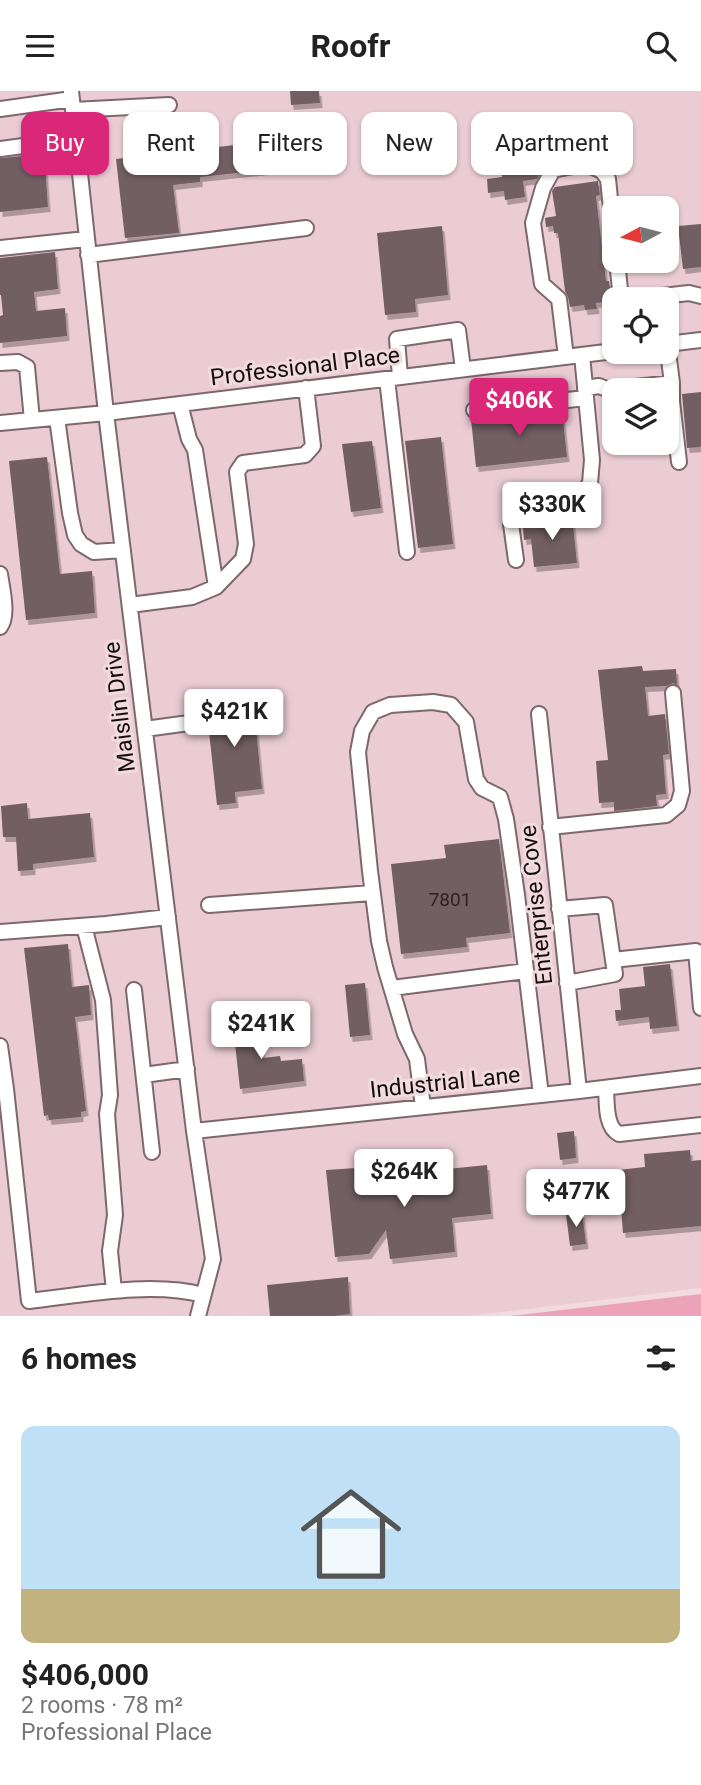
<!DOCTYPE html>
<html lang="en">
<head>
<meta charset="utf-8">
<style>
	:root { --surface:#fff; --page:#f6f6f6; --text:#222; --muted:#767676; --line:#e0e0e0; --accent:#db2777 }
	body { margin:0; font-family:Roboto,sans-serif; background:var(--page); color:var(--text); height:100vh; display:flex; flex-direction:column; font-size:26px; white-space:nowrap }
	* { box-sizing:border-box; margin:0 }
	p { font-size:23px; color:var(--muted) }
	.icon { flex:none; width:38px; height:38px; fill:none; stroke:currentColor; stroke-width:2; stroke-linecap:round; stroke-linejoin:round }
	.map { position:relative; height:1225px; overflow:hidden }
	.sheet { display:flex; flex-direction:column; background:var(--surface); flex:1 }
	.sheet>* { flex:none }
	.guide { position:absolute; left:21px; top:21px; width:660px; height:63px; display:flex; gap:14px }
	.needle { width:46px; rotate:263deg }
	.buttons { position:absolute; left:602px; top:105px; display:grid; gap:14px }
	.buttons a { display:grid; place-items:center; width:77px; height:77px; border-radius:14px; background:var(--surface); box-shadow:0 2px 5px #0004; font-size:35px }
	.price { position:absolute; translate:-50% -60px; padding:0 16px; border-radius:7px; background:#fff; color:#222; font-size:23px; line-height:46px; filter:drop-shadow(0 2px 4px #0008) }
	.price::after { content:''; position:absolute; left:50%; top:42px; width:21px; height:16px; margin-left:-10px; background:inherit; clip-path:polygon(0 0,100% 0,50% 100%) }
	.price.on { background:var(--accent); color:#fff }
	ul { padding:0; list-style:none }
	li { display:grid; align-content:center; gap:14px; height:371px; padding:0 21px }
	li+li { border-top:2px solid var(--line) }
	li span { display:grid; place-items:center; height:217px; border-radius:14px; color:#555 }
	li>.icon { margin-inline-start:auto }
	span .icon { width:126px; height:126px; fill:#fffc; stroke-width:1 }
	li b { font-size:30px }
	h2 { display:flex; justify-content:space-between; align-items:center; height:84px; padding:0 21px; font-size:30px }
	.pill { padding:0 24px; border-radius:14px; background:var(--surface); box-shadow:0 2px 5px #0004; font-size:24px; line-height:63px }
	.pill.on { background:var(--accent); color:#fff }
	header { display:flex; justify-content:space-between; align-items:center; height:91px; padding:0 21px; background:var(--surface); font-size:32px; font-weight:700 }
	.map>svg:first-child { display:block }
</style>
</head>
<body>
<header><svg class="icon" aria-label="menu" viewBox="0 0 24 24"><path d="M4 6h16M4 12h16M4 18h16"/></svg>Roofr<svg class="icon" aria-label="search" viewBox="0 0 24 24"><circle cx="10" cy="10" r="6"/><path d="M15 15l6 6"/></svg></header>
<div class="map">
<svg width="701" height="1225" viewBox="0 0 701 1225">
	<defs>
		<filter id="shadow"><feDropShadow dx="2.5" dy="5" stdDeviation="0" flood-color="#0004"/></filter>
	</defs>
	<rect width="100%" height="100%" fill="#f1dae0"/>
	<path fill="#ebccd5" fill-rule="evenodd" d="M 0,0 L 701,0 L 701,1197 L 468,1225 L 0,1225 ZM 614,117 L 667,117 L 667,170 L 614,170 ZM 614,208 L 667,208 L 667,261 L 614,261 ZM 614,299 L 667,299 L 667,352 L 614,352 Z"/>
	<path fill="#eca3b9" d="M 701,1203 L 701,1225 L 510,1225 Z"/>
	<path fill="#725e64" filter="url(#shadow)" d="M 290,0 L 319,0 L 320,12 L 291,14 Z
		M 302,46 L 304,75 L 200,86 L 200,91 L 173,94 L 179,142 L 125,147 L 116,68 L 182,60 L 182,56 L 192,55 L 192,59 Z
		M 22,65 L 23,65 L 24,77 L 45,74 L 48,116 L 0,121 L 0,67 Z
		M 545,70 L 545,74 L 537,88 L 523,90 L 525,106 L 505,109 L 504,100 L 488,102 L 487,88 L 502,86 L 502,81 L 524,78 L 523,72 Z
		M 598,90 L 600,104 L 596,105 L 606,190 L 609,190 L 612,210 L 596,212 L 597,218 L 585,219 L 584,214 L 570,216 L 568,206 L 565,200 L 558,142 L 554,142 L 553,135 L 546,136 L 545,127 L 556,125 L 552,100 L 555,96 Z
		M 701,133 L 701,176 L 683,178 L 678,135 Z
		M 442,135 L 448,204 L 415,208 L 416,221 L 385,224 L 377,142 Z
		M 55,161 L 58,198 L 34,201 L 36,220 L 65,217 L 67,245 L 0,252 L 0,225 L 3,224 L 1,204 L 0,204 L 0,167 Z
		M 701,301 L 701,356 L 687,357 L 682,303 Z
		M 562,319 L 567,366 L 476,376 L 471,328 Z
		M 441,346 L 453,453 L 418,457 L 405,350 Z
		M 372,350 L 381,417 L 351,421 L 342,353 Z
		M 47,366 L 60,483 L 92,480 L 95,522 L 26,529 L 9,370 Z
		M 572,425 L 577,472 L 534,476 L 531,448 L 524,449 L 523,435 L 529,435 L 528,432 Z
		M 642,575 L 643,580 L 676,578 L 677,594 L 673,592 L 667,595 L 645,596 L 648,625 L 665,623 L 669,663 L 663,664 L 666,703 L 656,704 L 657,715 L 614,720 L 614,711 L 599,712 L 596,670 L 608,669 L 598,579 Z
		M 253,608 L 262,698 L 235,701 L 236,712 L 217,714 L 206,613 Z
		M 27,712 L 28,728 L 90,722 L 94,766 L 33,773 L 33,779 L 18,780 L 16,746 L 3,746 L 1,715 Z
		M 499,748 L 510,842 L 466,847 L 467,856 L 401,863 L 391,773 L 446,767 L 444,754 Z
		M 68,853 L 72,896 L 89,894 L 91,924 L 75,926 L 86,1020 L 81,1021 L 81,1026 L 49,1029 L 48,1024 L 44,1025 L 24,857 Z
		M 670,873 L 677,935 L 650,938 L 649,926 L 616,930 L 615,919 L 621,919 L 619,898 L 645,895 L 643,876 Z
		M 365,892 L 370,944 L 350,946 L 345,894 Z
		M 259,930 L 263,967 L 280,965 L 281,970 L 302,968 L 304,990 L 240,998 L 233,934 Z
		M 574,1040 L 576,1067 L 560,1069 L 557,1042 Z
		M 690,1059 L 691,1070 L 701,1069 L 701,1135 L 623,1142 L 618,1079 L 645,1076 L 644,1063 Z
		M 487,1074 L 491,1123 L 452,1127 L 455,1161 L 390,1168 L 386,1139 L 369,1163 L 335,1166 L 326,1079 L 356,1077 L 358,1087 Z
		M 582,1121 L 586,1153 L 570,1155 L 566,1123 Z
		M 348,1186 L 350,1223 L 334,1225 L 270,1225 L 267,1194 Z"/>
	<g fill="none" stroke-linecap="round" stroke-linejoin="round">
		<defs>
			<path id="minor" d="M 71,0 L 106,322 L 194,1040 L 213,1168 L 198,1225
				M 0,18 L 72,8
				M 73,19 L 169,14
				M 0,58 L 23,55 L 43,63 L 77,60
				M 0,157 L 86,148
				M 88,164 L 306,137
				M 617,170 L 621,208
				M 636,208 L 689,202 L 701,205
				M 667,253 L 672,292 L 672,310 L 679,371
				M 667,253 L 701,249
				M 566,266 L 559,208 L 542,193 L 533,132 L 543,97 L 553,79 L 583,73 L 591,75 L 602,80 L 608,88 L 614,147
				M 0,272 L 18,271 L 27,276 L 32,329
				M 400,286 L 397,248 L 458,239 L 463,278
				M 387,288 L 407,461
				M 585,297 L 599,295 L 609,299 L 672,292
				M 180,313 L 189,348 L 195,359 L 216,496
				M 474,319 L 586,307
				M 57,327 L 70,422 L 75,444 L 81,453 L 94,461 L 123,459
				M 0,332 L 106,322 L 614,260
				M 516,469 L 511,433 L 512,424 L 518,419 L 567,411 L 582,404 L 590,392 L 592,369 L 582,264
				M 0,483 C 2,497 9,525 0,536
				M 130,514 L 192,506 L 216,496 L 243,468 L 246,453 L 237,381 L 243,372 L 305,364 L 313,355 L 306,297
				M 539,623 L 579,1000
				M 145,638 L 189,632
				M 550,736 L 666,724 L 678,714 L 682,700 L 673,602
				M 209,814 L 372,802
				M 559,818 L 605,814 L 613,869 L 696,860 L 701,917
				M 84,835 L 103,909 L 110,1004 L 107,1023 L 115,1124 L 110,1160 L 114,1200
				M 0,841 L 106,833 L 168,826
				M 567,892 L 615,883 L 613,869
				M 392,897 L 526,880
				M 134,899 L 152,1061
				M 0,955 L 6,998 L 29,1210 C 82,1204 152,1190 203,1204
				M 144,984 L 187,978
				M 606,997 C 607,1011 605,1036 619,1043 L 701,1034
				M 423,1016 L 417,968 L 405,943 L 385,876 L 379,850 L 370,780 L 358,661 L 362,640 L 373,621 L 390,614 L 433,611 L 451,614 L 466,631 L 476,688 L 482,697 L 500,706 L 506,728 L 517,804 L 541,1004
				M 194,1040 L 579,1000 L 701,985"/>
		</defs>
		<use href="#minor" stroke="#7c686d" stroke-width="18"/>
		<use href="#minor" stroke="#fff" stroke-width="14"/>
	</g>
	<g text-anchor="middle" stroke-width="6" stroke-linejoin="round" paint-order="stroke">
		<g font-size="19" fill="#2c2225">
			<text x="450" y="815">7801</text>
		</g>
		<g font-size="23" fill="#150e10" stroke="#f1dae0">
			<text transform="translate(305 275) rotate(-7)" y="8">Professional Place</text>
			<text transform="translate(119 616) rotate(-97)" y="8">Maislin Drive</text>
			<text transform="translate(536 814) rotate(-96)" y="8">Enterprise Cove</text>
			<text transform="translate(445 991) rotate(-6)" y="8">Industrial Lane</text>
		</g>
	</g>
</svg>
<div class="buttons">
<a><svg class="needle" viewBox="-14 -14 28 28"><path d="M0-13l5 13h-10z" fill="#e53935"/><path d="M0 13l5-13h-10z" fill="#767676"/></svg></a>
<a><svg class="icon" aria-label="locate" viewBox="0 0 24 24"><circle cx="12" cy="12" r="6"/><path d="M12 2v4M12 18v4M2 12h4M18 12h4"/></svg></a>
<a><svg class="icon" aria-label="layers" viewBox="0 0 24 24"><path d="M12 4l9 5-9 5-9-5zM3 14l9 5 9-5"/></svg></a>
</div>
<b class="price on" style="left:519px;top:347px">$406K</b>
<b class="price" style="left:552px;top:451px">$330K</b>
<b class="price" style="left:234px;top:658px">$421K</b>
<b class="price" style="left:261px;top:970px">$241K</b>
<b class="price" style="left:404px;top:1118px">$264K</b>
<b class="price" style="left:576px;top:1138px">$477K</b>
<div class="guide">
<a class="pill on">Buy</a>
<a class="pill">Rent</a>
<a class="pill">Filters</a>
<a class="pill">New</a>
<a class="pill">Apartment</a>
</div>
</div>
<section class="sheet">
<h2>6 homes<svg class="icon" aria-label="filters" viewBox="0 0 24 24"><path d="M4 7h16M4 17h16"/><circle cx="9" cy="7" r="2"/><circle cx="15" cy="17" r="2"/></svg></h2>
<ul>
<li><span style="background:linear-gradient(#bfe0f5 75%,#c2b280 0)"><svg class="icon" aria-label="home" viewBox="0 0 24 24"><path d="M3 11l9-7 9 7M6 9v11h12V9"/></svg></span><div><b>$406,000</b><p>2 rooms · 78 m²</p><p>Professional Place</p></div></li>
</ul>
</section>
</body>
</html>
